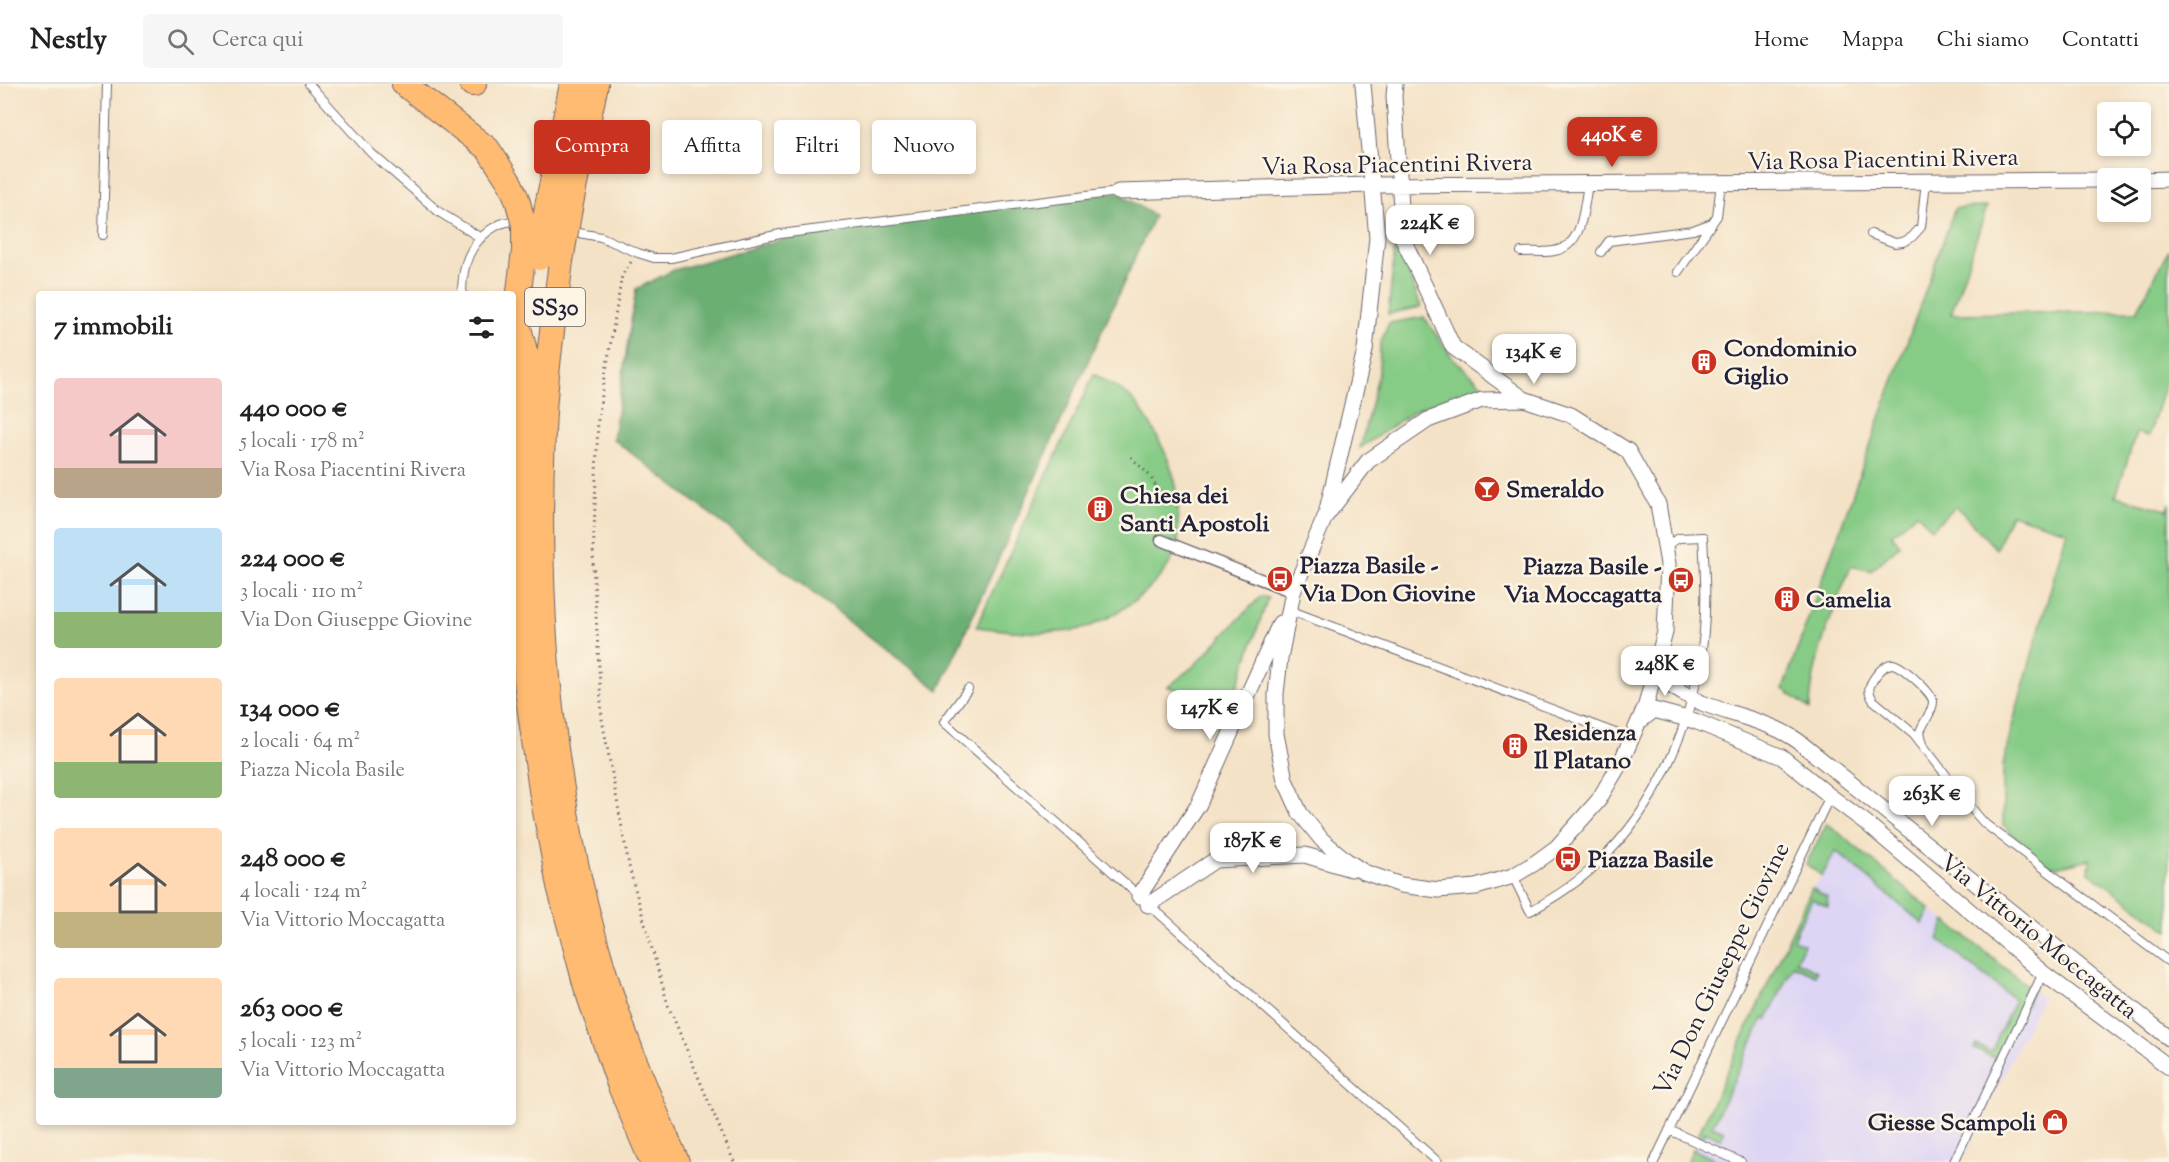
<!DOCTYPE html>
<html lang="it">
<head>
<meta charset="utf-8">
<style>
	:root { --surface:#fff; --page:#f6f6f6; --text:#222; --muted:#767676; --line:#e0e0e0; --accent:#c8321e }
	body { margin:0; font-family:"Sorts Mill Goudy",serif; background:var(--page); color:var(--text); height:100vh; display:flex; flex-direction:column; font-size:22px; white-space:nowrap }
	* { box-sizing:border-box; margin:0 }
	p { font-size:20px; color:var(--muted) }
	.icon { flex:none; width:33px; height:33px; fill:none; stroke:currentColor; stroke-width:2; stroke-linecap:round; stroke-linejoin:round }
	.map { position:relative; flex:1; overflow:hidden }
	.side { position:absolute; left:36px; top:207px; width:480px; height:834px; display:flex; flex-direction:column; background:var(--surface); border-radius:6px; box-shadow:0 3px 9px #0003 }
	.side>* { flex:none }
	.hud { position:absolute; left:534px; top:36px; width:570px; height:54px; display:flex; gap:12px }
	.controls { position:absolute; left:2097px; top:18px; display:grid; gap:12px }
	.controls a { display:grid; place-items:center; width:54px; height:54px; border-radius:6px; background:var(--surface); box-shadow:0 3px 9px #0003; font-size:30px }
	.price { position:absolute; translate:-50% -51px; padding:0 14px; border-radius:12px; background:#fff; color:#222; font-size:20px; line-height:39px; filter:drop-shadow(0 2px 3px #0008) }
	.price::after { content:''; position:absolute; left:50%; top:36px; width:18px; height:14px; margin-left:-9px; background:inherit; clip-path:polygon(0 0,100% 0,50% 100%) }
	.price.current { background:var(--accent); color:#fff }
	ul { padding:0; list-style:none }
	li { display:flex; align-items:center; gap:18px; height:150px; padding:0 18px }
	li span { display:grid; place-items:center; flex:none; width:168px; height:120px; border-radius:6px; color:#555 }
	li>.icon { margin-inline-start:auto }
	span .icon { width:72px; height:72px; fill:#fffc; stroke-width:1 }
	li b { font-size:26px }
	h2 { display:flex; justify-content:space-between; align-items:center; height:72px; padding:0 18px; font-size:26px }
	.pill { padding:0 21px; border-radius:6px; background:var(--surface); box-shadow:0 3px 9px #0003; font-size:21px; line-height:54px }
	.pill.current { background:var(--accent); color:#fff }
	header { display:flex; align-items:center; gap:36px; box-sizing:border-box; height:84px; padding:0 30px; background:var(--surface); border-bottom:2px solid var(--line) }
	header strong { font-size:28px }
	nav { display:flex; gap:33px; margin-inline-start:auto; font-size:21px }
	.search { width:420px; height:54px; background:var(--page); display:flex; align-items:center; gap:15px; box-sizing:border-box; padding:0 21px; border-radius:6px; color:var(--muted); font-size:22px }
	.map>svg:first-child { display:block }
</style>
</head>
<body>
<header>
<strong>Nestly</strong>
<div class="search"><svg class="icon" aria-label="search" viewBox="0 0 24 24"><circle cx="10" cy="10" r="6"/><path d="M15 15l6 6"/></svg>Cerca qui</div>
<nav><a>Home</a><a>Mappa</a><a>Chi siamo</a><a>Contatti</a></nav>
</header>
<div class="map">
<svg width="2169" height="1078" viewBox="0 0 2169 1078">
	<rect width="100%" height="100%" fill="#fcf5e5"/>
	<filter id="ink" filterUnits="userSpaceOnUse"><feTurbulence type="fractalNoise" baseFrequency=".0167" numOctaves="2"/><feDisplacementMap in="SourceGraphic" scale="12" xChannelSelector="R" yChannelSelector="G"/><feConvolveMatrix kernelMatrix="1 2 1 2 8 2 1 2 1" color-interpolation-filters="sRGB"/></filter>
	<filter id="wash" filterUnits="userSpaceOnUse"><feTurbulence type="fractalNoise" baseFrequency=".008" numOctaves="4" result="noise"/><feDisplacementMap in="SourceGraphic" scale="24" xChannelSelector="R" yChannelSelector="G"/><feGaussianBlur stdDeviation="1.35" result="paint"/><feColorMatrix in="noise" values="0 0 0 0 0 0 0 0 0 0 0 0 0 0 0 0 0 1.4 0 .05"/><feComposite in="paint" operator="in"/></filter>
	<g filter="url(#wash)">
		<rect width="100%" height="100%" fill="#f4e2c6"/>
		<path fill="#ded5f5" d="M 1827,739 L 1930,825 L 2042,913 L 1961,1078 L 1720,1078 L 1693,1065 L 1812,804 L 1822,792 L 1806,780 Z"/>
		<path fill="#86cb86" stroke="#547660" stroke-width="1.5" d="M 1987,123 L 1951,230 L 2137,227 L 2169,165 L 2169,285 L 2149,352 L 2136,349 L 2116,412 L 2167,426 L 2169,419 L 2169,847 L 2089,788 L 2090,775 L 2056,783 C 2034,778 2019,756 2003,741 L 2003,681 L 2013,638 L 2067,447 L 2011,430 L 1996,465 L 1956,422 L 1932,445 L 1917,429 L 1892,450 L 1900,461 L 1871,487 L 1851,482 C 1834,525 1811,578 1810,625 L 1783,605 L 1955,124 Z
			M 1396,154 L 1421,223 L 1388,230 Z
			M 1424,233 L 1452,273 L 1487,306 L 1472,306 L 1416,326 L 1360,364 L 1379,288 L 1380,260 L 1389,239 Z
			M 1094,290 C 1104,296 1116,302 1125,309 C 1148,327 1173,379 1177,408 C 1179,418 1178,429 1178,440 C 1178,445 1179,452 1178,458 C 1171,495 1125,527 1093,541 C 1063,554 1008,547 976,543 Z
			M 1261,512 L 1268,514 L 1231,621 L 1168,603 L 1195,581 Z
			M 1827,739 L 1930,825 L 1923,840 L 1836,767 L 1822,792 L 1806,780 Z
			M 1812,804 L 1827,813 L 1828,823 L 1812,815 L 1793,855 L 1804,860 L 1796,877 L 1817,887 L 1815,891 L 1793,881 L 1767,936 L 1764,933 L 1712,1042 L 1724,1047 L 1721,1055 L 1705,1047 L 1702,1056 L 1697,1053 Z
			M 1946,837 L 2033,906 L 1997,975 L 1974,965 L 1976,961 L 1991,968 L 2015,916 L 1938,855 Z
			M 1693,1065 L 1720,1078 L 1687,1078 Z"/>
		<path fill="#6caf73" stroke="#476857" stroke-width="1.5" d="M 1118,108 L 1154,132 L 939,606 L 613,355 L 636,205 L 674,186 L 812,147 Z"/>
	</g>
	<g filter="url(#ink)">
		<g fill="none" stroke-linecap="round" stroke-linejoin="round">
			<defs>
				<path id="service" d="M 309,0 L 371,69 L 439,128 L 481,154
					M 568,147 L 601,153 L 638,169 L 654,174 L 671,174 L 780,150 L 1118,108
					M 1871,150 L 1895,159 L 1903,158 L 1912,153 L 1921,143 L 1926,97
					M 103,151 L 107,0
					M 1521,168 C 1532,167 1544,169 1554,167 C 1584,162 1583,124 1588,101
					M 1601,168 L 1609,157 L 1693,146 L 1712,139
					M 1678,188 L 1717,132 L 1721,99
					M 462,210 C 462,198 464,182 469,171 C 477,154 498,134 518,138
					M 1289,526 L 1631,655
					M 968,605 L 944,638 L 1438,1078
					M 1924,664 L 1920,648 C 1923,638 1933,628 1933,618 C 1933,609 1902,582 1893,580 C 1884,579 1873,594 1870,602 C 1868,607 1870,611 1873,616 L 1914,650 L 1977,731 L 1985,740 L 2169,878
					M 1513,792 L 1530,827 C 1554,814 1577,799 1597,780 C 1658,723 1693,639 1703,557 C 1707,523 1705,487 1703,453 L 1679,454 L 1665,462
					M 1669,1046 L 1741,1078
					M 1654,1078 L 1830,712
					M 1954,1078 L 2043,889"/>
				<path id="pedestrian" d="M 1161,456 L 1293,508"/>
				<path id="minor" d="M 1395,0 L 1394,12 L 1403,155 L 1453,263 L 1524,315
					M 2140,96 L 2169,95
					M 1118,108 L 1372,101 L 2108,96
					M 1524,315 L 1571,331 L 1628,367 L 1658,420 L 1668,480 L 1665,548 L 1646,621 L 1622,676 L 1598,717 L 1557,763 L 1535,779 L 1513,792 L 1476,803 L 1438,806 L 1401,801 L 1364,788 L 1347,777 L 1322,756 L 1300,729 L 1285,696 L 1276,650 L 1276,610 L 1280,574 L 1293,508 L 1325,433 L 1368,377 L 1428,336 L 1482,316 Z
					M 1327,426 L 1365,266 L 1377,154 L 1363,0
					M 1658,581 L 1658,593 C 1672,603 1687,612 1702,619 C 1734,632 1770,637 1798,657 L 2169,954
					M 1640,637 L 1654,626 L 1695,637 L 1782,673 L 1830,712 L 1865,738 L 2043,889 L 2169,983
					M 1139,812 L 1199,720 L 1280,539
					M 1148,821 L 1215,776 L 1305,771 L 1351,785"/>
				<path id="trunk" d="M 404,0 L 488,65 L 510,99 L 517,115
					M 472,0 L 474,0
					M 547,122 L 572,0
					M 570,124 L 596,0
					M 524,166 L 516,232 L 526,271 L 520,348 L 518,440 L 520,523 L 527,607 L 541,706 L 559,802 L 586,903 L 619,1000 L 652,1078
					M 561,177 C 554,234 545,291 543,348 C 535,531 552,721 607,897 C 626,959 651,1018 677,1078"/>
			</defs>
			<use href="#service" stroke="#6c656c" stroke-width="10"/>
			<use href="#pedestrian" stroke="#6c656c" stroke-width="13"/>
			<use href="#minor" stroke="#6c656c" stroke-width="17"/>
			<use href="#trunk" stroke="#6c656c" stroke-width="26"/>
			<path stroke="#6c656c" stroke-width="3" stroke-dasharray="1.5 4.5" stroke-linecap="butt" d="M 631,178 L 622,191 L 598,335 L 593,479 L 602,635 L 630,787 L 668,921 L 734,1078
				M 1131,373 L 1150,392 L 1159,407"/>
			<use href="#service" stroke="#fff" stroke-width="8"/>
			<use href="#pedestrian" stroke="#fff" stroke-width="10"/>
			<use href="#minor" stroke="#fff" stroke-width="15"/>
			<use href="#trunk" stroke="#ffbb71" stroke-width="24"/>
			<defs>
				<path id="trunk-bridge" d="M 517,115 L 524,141 L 524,166
					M 539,174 L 547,122
					M 561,177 L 570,124"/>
			</defs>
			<use href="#trunk-bridge" stroke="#6c656c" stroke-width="26" stroke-linecap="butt"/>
			<use href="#trunk-bridge" stroke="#ffbb71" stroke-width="24"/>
		</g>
	</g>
	<defs>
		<symbol id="building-disc" viewBox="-11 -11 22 22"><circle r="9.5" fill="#c8321e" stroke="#fcf5e5"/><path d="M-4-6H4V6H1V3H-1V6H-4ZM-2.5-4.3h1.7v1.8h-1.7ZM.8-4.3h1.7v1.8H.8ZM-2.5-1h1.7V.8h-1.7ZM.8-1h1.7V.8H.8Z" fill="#fff"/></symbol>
		<symbol id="bar-disc" viewBox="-11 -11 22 22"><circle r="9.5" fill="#c8321e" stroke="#fcf5e5"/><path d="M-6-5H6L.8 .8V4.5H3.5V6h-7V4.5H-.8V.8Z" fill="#fff"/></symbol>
		<symbol id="bus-disc" viewBox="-11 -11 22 22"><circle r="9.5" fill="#c8321e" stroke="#fcf5e5"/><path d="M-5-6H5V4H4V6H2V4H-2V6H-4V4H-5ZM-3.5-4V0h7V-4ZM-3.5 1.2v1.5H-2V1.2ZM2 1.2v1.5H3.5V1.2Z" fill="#fff"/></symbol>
		<symbol id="shop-disc" viewBox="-11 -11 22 22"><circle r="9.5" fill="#c8321e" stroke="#fcf5e5"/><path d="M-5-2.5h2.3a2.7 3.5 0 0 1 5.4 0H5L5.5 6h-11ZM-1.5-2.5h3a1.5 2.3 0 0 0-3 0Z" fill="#fff"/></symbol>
	</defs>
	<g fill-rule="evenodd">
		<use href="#building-disc" x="1689" y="263" width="30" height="30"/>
		<use href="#bar-disc" x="1472" y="390" width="30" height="30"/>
		<use href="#building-disc" x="1085" y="410" width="30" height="30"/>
		<use href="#bus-disc" x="1265" y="480" width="30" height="30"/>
		<use href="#bus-disc" x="1666" y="481" width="30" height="30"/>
		<use href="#building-disc" x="1772" y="500" width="30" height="30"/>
		<use href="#building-disc" x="1500" y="647" width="30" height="30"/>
		<use href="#bus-disc" x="1553" y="760" width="30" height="30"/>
		<use href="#shop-disc" x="2040" y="1023" width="30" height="30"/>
	</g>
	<g text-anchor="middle" stroke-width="5" stroke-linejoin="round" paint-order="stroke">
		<rect fill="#fcf5e5" stroke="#63616e" stroke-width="1.5" x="525" y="204" width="60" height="38" rx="4.5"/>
		<g font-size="22" font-weight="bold" fill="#22223b">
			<text x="555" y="231">SS30</text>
		</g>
		<g font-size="24" fill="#22223b" stroke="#fcf5e5">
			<text transform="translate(1883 75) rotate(-1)" y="8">Via Rosa Piacentini Rivera</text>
			<text transform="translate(1397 80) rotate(-1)" y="8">Via Rosa Piacentini Rivera</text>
			<text transform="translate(2039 852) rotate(39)" y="8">Via Vittorio Moccagatta</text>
			<text transform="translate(1721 885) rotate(-64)" y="8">Via Don Giuseppe Giovine</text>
		</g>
		<g font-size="24" font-weight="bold" fill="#22223b" stroke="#fcf5e5" text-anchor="start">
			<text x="1724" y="272">Condominio<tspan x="1724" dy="28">Giglio</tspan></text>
			<text x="1506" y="413">Smeraldo</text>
			<text x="1120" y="419">Chiesa dei<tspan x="1120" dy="28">Santi Apostoli</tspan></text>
			<text x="1300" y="489">Piazza Basile -<tspan x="1300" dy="28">Via Don Giovine</tspan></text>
			<text x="1662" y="490" text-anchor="end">Piazza Basile -<tspan x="1662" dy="28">Via Moccagatta</tspan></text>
			<text x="1806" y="523">Camelia</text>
			<text x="1534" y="656">Residenza<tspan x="1534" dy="28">Il Platano</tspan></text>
			<text x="1588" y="783">Piazza Basile</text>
			<text x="2036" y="1046" text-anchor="end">Giesse Scampoli</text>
		</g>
	</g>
</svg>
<div class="controls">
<a><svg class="icon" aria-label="locate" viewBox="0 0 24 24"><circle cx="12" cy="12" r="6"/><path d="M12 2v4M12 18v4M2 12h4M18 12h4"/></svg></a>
<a><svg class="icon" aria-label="layers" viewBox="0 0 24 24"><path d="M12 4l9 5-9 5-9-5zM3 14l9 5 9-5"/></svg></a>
</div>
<b class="price current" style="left:1612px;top:84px">440K €</b>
<b class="price" style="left:1430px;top:172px">224K €</b>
<b class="price" style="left:1534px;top:301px">134K €</b>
<b class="price" style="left:1665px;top:613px">248K €</b>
<b class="price" style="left:1210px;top:657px">147K €</b>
<b class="price" style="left:1932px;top:743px">263K €</b>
<b class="price" style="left:1253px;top:790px">187K €</b>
<div class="hud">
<a class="pill current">Compra</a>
<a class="pill">Affitta</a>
<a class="pill">Filtri</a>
<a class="pill">Nuovo</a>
</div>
<section class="side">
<h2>7 immobili<svg class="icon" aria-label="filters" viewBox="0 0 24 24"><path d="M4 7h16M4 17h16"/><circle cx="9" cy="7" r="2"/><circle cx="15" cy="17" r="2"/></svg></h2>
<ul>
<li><span style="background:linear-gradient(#f6c9c9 75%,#b9a48a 0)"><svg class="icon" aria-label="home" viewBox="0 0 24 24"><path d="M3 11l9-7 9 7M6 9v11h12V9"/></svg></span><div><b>440 000 €</b><p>5 locali · 178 m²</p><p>Via Rosa Piacentini Rivera</p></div></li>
<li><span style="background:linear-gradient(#bfe0f5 70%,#8fb573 0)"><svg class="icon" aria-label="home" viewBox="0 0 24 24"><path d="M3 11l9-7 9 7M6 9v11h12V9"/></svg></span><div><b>224 000 €</b><p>3 locali · 110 m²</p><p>Via Don Giuseppe Giovine</p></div></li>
<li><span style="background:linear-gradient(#ffd9b3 70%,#8fb573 0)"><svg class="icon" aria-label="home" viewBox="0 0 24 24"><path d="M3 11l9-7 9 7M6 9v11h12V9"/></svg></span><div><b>134 000 €</b><p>2 locali · 64 m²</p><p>Piazza Nicola Basile</p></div></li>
<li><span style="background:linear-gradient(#ffd9b3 70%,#c2b280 0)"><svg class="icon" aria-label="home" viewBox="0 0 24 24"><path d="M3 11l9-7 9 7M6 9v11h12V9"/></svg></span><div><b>248 000 €</b><p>4 locali · 124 m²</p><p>Via Vittorio Moccagatta</p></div></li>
<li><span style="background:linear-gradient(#ffd9b3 75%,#7fa58c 0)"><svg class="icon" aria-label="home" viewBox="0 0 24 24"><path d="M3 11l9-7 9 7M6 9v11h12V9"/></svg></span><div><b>263 000 €</b><p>5 locali · 123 m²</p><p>Via Vittorio Moccagatta</p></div></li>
</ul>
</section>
</div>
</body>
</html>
